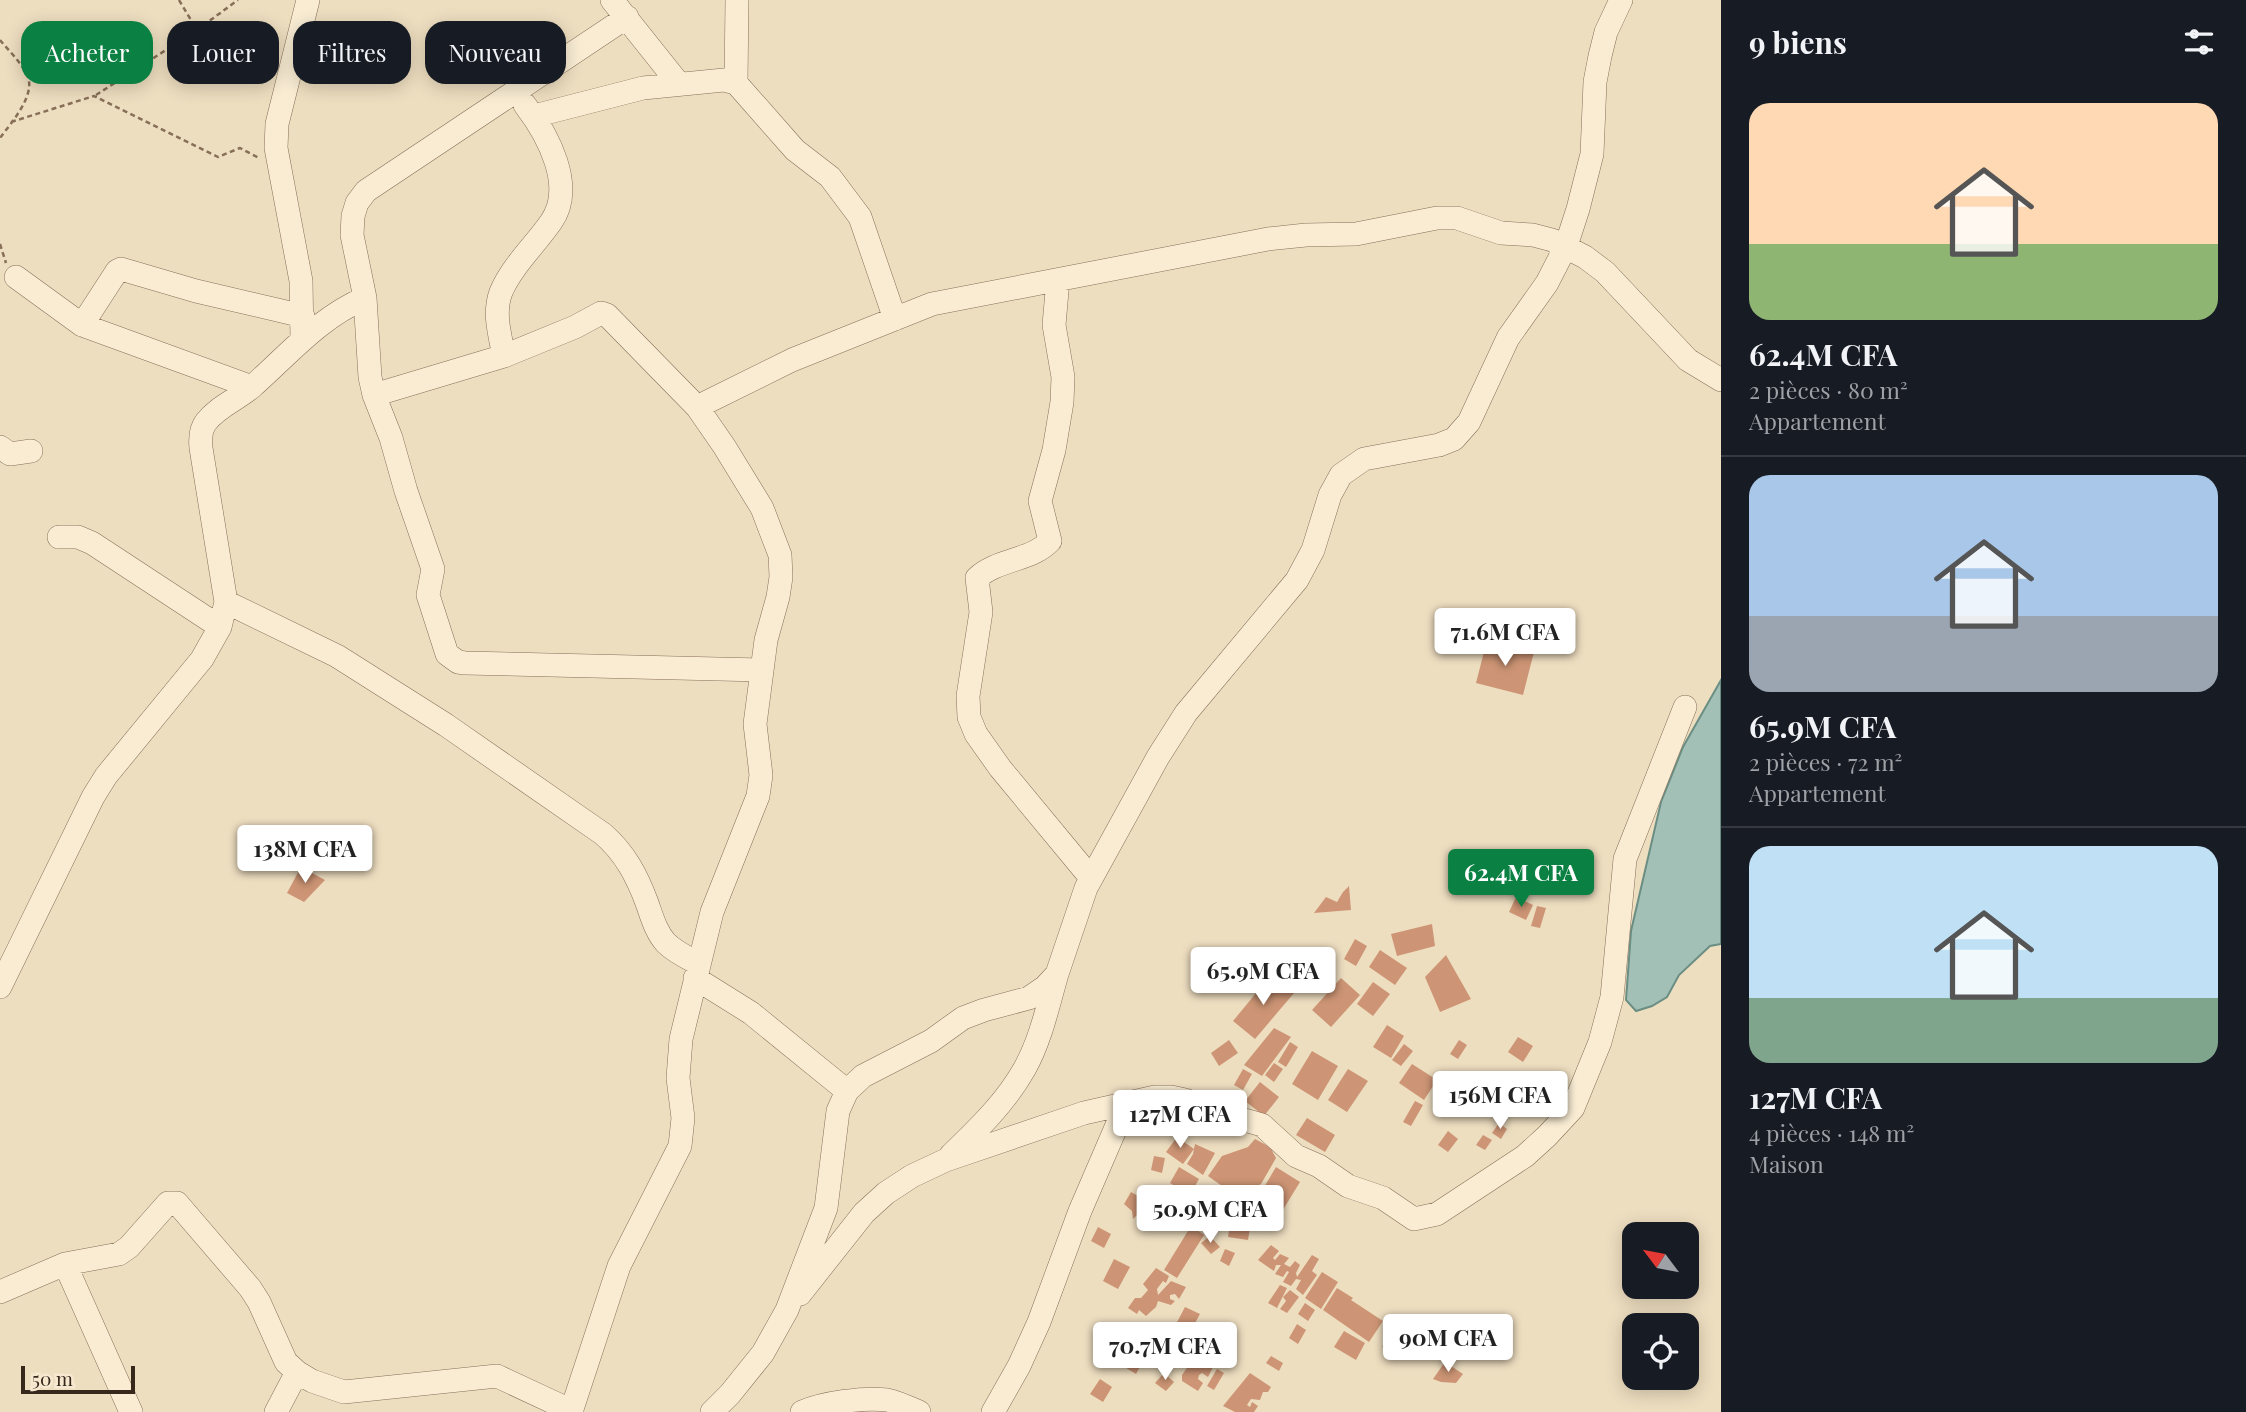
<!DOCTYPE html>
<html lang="fr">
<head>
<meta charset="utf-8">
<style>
	:root { --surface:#171b24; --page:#242831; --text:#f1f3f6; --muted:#9ea1a6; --line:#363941; --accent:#0b8043 }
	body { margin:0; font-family:"Playfair Display",serif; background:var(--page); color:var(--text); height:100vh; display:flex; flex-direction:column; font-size:26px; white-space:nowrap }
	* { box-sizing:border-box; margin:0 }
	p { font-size:23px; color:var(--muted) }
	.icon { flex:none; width:38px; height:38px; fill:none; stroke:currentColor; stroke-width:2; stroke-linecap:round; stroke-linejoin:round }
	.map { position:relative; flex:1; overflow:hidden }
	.panel { display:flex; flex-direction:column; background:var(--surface); width:525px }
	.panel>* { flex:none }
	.banner { position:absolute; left:21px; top:21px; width:665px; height:63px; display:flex; gap:14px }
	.needle { width:46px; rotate:302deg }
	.tools { position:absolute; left:1622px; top:1222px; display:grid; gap:14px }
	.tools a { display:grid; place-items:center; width:77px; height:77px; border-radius:14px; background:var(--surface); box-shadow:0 4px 18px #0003; font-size:35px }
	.scale { position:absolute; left:21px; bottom:18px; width:114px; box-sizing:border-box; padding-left:7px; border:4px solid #37281c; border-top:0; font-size:19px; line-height:24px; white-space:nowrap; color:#37281c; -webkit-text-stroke:5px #f6e9d0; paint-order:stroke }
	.price { position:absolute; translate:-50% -60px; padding:0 16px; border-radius:7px; background:#fff; color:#222; font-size:23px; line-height:46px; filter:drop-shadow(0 2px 4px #0008) }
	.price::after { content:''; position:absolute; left:50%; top:42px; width:21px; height:16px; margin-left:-10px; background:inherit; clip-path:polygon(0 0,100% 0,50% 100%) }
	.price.current { background:var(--accent); color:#fff }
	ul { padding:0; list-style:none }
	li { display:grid; align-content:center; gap:14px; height:371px; padding:0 28px }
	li+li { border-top:2px solid var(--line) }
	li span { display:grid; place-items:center; height:217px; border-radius:21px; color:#555 }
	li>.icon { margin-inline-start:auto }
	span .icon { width:126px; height:126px; fill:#fffc; stroke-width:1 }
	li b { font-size:30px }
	h2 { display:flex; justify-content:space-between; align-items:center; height:84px; padding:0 28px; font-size:30px }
	.tag { padding:0 24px; border-radius:21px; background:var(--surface); box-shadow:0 4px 18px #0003; font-size:24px; line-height:63px }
	.tag.current { background:var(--accent); color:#fff }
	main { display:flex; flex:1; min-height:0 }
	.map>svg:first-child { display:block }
</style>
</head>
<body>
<main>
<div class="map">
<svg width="1721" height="1412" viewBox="0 0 1721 1412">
	<rect width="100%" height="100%" fill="#eedec0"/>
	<path fill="#a3c0b6" stroke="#6a8e83" stroke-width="2" d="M 1721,680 L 1721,944 L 1710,946 L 1679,975 L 1667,997 L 1652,1006 L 1636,1011 L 1626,1000 L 1631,931 L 1661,802 L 1683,747 Z"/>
	<path fill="#cd9575" d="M 1487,640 L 1534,652 L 1523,695 L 1476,683 Z
		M 301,867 L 325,880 L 304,902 L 287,893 Z
		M 1349,886 L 1351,910 L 1314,913 L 1326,897 L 1337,902 L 1343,892 Z
		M 1516,897 L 1533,905 L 1526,920 L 1509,912 Z
		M 1537,906 L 1546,908 L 1540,928 L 1531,926 Z
		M 1432,924 L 1435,946 L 1397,956 L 1391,934 Z
		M 1355,939 L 1367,946 L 1356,966 L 1344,959 Z
		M 1380,950 L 1407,968 L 1395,985 L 1369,967 Z
		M 1446,955 L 1471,999 L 1440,1012 L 1425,977 Z
		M 1271,975 L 1294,993 L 1255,1039 L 1233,1021 Z
		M 1341,978 L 1360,995 L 1331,1027 L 1312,1010 Z
		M 1373,982 L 1390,994 L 1373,1016 L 1357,1004 Z
		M 1387,1025 L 1404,1036 L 1391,1058 L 1373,1047 Z
		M 1274,1028 L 1291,1037 L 1262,1076 L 1244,1065 Z
		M 1518,1037 L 1533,1046 L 1523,1062 L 1508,1052 Z
		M 1229,1040 L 1238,1053 L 1219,1066 L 1211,1053 Z
		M 1459,1040 L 1467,1045 L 1458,1059 L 1450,1054 Z
		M 1290,1042 L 1298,1047 L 1286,1067 L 1278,1062 Z
		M 1404,1044 L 1413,1051 L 1401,1066 L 1392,1060 Z
		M 1312,1051 L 1338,1066 L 1318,1100 L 1292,1084 Z
		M 1274,1063 L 1283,1069 L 1274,1082 L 1265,1075 Z
		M 1412,1064 L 1437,1080 L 1424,1100 L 1399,1083 Z
		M 1243,1069 L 1252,1074 L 1243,1090 L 1234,1085 Z
		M 1348,1069 L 1368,1081 L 1347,1112 L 1328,1100 Z
		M 1260,1082 L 1279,1097 L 1264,1116 L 1245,1101 Z
		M 1415,1101 L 1423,1105 L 1411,1126 L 1403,1122 Z
		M 1307,1118 L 1335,1135 L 1325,1152 L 1296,1135 Z
		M 1499,1123 L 1507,1129 L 1501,1139 L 1492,1133 Z
		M 1448,1131 L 1458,1139 L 1448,1152 L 1438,1145 Z
		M 1483,1135 L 1492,1140 L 1485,1150 L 1476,1145 Z
		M 1177,1137 L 1194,1149 L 1183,1164 L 1166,1152 Z
		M 1255,1139 L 1270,1147 L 1276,1158 L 1261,1184 L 1236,1196 L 1208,1176 L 1222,1156 L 1248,1147 Z
		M 1195,1144 L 1215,1153 L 1203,1175 L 1187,1164 L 1193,1154 Z
		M 1154,1156 L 1165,1158 L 1162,1173 L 1151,1170 Z
		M 1179,1167 L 1199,1179 L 1190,1195 L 1170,1183 Z
		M 1276,1167 L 1300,1182 L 1281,1213 L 1257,1199 Z
		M 1131,1192 L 1143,1199 L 1138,1207 L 1147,1209 L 1145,1218 L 1137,1215 L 1133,1219 L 1132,1211 L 1124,1204 Z
		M 1234,1200 L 1254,1203 L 1248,1240 L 1228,1237 Z
		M 1191,1226 L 1204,1235 L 1177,1278 L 1164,1270 Z
		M 1098,1227 L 1111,1234 L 1104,1248 L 1091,1241 Z
		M 1210,1236 L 1220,1247 L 1211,1254 L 1201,1243 Z
		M 1271,1245 L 1279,1251 L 1273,1258 L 1275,1260 L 1280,1254 L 1289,1258 L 1284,1264 L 1290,1267 L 1295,1261 L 1300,1265 L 1296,1273 L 1297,1277 L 1312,1255 L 1319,1259 L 1312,1271 L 1317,1275 L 1303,1295 L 1296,1289 L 1301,1280 L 1296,1279 L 1291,1286 L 1283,1282 L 1289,1272 L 1287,1271 L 1283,1277 L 1275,1274 L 1281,1265 L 1276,1265 L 1274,1271 L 1258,1260 Z
		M 1225,1249 L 1235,1253 L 1229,1266 L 1220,1261 Z
		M 1114,1259 L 1130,1267 L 1118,1289 L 1103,1281 Z
		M 1156,1268 L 1169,1276 L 1166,1283 L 1163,1281 L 1157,1289 L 1158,1295 L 1171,1281 L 1186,1287 L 1179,1299 L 1175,1294 L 1170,1295 L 1170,1299 L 1175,1301 L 1171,1305 L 1158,1301 L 1156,1307 L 1146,1316 L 1139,1310 L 1137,1314 L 1128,1308 L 1135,1298 L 1141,1298 L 1148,1290 L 1143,1284 Z
		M 1322,1272 L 1338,1282 L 1321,1309 L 1305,1298 Z
		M 1280,1285 L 1287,1288 L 1277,1308 L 1268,1303 Z
		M 1337,1288 L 1353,1298 L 1351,1300 L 1383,1321 L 1369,1342 L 1323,1310 Z
		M 1290,1290 L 1299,1297 L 1287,1313 L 1280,1309 L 1286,1301 L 1283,1297 Z
		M 1305,1303 L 1315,1310 L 1308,1321 L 1298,1314 Z
		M 1185,1307 L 1200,1314 L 1179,1352 L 1165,1345 Z
		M 1297,1324 L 1306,1330 L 1298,1344 L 1289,1338 Z
		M 1222,1329 L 1233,1333 L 1225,1351 L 1214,1346 Z
		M 1393,1329 L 1405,1336 L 1394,1354 L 1382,1347 Z
		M 1344,1331 L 1365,1343 L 1356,1360 L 1334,1347 Z
		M 1213,1356 L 1219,1362 L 1217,1367 L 1214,1365 L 1208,1377 L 1202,1373 L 1199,1375 L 1198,1379 L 1203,1383 L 1198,1391 L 1182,1381 L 1182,1375 L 1191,1362 L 1202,1367 L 1204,1365 L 1201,1363 L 1204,1360 L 1209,1363 Z
		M 1271,1356 L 1283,1363 L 1279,1371 L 1266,1363 Z
		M 1128,1357 L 1141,1365 L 1136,1374 L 1123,1366 Z
		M 1445,1362 L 1463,1374 L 1456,1383 L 1441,1382 L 1433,1379 Z
		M 1217,1369 L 1224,1373 L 1214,1390 L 1207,1386 Z
		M 1164,1373 L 1174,1382 L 1166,1391 L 1155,1383 Z
		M 1250,1373 L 1271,1387 L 1268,1392 L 1263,1392 L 1260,1400 L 1251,1399 L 1247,1405 L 1250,1407 L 1252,1402 L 1258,1406 L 1254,1412 L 1235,1412 L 1223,1406 Z
		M 1100,1379 L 1112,1387 L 1103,1402 L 1090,1394 Z"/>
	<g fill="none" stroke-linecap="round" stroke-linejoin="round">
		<defs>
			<path id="minor" d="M 612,0 L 679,84
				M 627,17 L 366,191 L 357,203 L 353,216 L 352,235 L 365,298 L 370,377 L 374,395 L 391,438 L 406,491 L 433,569 L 428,595 L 447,654 L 458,662 L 465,663 L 761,670
				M 736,83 L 737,0
				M 534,116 L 643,88 L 724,80 L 736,83 L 795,150 L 830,177 L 860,217 L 895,319
				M 16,277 L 82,325 L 252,387
				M 1058,280 L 1054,325 L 1063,377 L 1062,402 L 1054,450 L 1040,501 L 1050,541 C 1031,561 997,559 977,578 L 981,612 L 968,696 L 969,717 L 976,734 L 1000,768 L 1091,878
				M 82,325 L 117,271 L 121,269 L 196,291 L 303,316
				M 302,339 L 301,281 L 276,148 L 277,124 L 308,0
				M 504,356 C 500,335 493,313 501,292 C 512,266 535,245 551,222 C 576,187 548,135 525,105
				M 374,395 L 504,356 L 575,327 L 601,313 L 607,315 L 697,407 L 724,446 L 762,508 L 780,555 L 781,577 L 778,597 L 766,640 L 755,724 L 761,775 L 758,796 L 712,912 L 681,1039 L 678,1078 L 683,1118 L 680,1146 L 619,1266 L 571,1412
				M 697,407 L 792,360 L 932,304 L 1268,239 L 1306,235 L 1356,234 L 1437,218 L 1457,218 L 1501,233 L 1533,235 L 1552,240 L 1585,257 L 1605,272 L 1688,360 L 1721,380
				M 0,447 L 10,454 L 31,451
				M 59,537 L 78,537 L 92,543 L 220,627
				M 226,602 L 337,656 L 446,725 L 603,834 C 625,853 637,876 647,903 C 652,917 656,932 666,943 C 675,952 688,958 699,964
				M 695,978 L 751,1013 L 847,1091
				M 0,987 L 93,797 L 106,776 L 202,659 L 220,627 L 226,602 L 201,448 C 200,439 200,430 206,422 C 218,406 239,399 254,385 C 290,353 319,318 365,298
				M 951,1155 C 979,1128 1006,1102 1025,1068 C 1041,1039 1048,1005 1057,974
				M 65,1264 L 131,1412
				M 0,1292 L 65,1264 L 119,1254 L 129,1247 L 168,1203 L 177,1203 L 250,1288 L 259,1302 L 286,1362 L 297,1372 L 312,1381 L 344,1392 L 497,1376 L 572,1411
				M 800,1294 L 864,1213 L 886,1193 L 912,1176 L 946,1160 L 1084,1113 L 1155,1097 L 1171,1097 L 1185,1100 L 1217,1112 L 1262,1125 L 1296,1156 L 1319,1166 L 1348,1186 L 1383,1198 L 1414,1219 L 1437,1214 L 1525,1156 L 1547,1136 L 1573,1108 L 1600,1042 L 1612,997 L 1625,859 L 1685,707
				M 276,1412 L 297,1372
				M 712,1412 L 730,1394 L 763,1353 L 787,1310 L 826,1208 L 838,1111 L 847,1091 L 863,1076 L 931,1041 L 963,1018 L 984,1010 L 1029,998 L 1045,987 L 1057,974 L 1086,888 L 1158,757 L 1186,713 L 1297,580 L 1313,550 L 1330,495 L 1341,475 L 1364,459 L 1439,445 L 1454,439 L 1469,422 L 1508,338 L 1547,283 L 1566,246 L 1578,209 L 1592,154 L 1595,82 L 1600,56 L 1606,32 L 1621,0
				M 802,1412 C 823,1403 864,1397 887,1400 C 897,1402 910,1408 919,1412
				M 993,1412 L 1019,1366 L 1039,1322 L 1080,1211 L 1127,1102"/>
		</defs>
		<use href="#minor" stroke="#876f58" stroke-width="24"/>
		<path stroke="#876f58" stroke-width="2.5" stroke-dasharray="5 3.5" stroke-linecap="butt" d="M 179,0 L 197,30
			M 0,40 C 8,50 21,62 27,75 C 37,94 11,123 0,138
			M 96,95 L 197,30 L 238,0
			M 11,122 L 94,96 L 218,157 L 240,148 L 259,158
			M 0,244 L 6,263"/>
		<use href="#minor" stroke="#f9ecd3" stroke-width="23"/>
	</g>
</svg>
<div class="tools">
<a><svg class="needle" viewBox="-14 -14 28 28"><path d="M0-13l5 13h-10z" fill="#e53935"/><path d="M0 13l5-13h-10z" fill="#9ea1a6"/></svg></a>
<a><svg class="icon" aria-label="locate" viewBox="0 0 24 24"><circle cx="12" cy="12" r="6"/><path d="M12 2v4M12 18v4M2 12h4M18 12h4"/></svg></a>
</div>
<div class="scale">50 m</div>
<b class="price" style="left:1505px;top:668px">71.6M CFA</b>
<b class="price" style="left:305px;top:885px">138M CFA</b>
<b class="price current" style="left:1521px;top:909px">62.4M CFA</b>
<b class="price" style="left:1263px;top:1007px">65.9M CFA</b>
<b class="price" style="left:1500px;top:1131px">156M CFA</b>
<b class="price" style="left:1180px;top:1150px">127M CFA</b>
<b class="price" style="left:1210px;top:1245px">50.9M CFA</b>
<b class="price" style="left:1448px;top:1374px">90M CFA</b>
<b class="price" style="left:1165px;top:1382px">70.7M CFA</b>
<div class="banner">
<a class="tag current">Acheter</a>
<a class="tag">Louer</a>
<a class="tag">Filtres</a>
<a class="tag">Nouveau</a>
</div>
</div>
<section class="panel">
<h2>9 biens<svg class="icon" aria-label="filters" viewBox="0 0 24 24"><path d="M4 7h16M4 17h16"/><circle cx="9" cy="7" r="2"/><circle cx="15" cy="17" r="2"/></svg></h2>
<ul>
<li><span style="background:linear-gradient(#ffd9b3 65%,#8fb573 0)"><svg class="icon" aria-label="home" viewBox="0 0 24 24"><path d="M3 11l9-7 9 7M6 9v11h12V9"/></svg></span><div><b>62.4M CFA</b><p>2 pièces · 80 m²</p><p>Appartement</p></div></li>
<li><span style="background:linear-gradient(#a9c7e8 65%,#9aa5b1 0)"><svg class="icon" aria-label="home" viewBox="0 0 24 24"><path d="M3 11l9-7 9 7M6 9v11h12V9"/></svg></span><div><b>65.9M CFA</b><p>2 pièces · 72 m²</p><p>Appartement</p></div></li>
<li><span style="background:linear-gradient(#bfe0f5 70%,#7fa58c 0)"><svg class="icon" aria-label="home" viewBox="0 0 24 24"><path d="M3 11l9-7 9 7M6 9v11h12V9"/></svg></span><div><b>127M CFA</b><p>4 pièces · 148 m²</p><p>Maison</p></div></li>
</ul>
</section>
</main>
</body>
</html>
